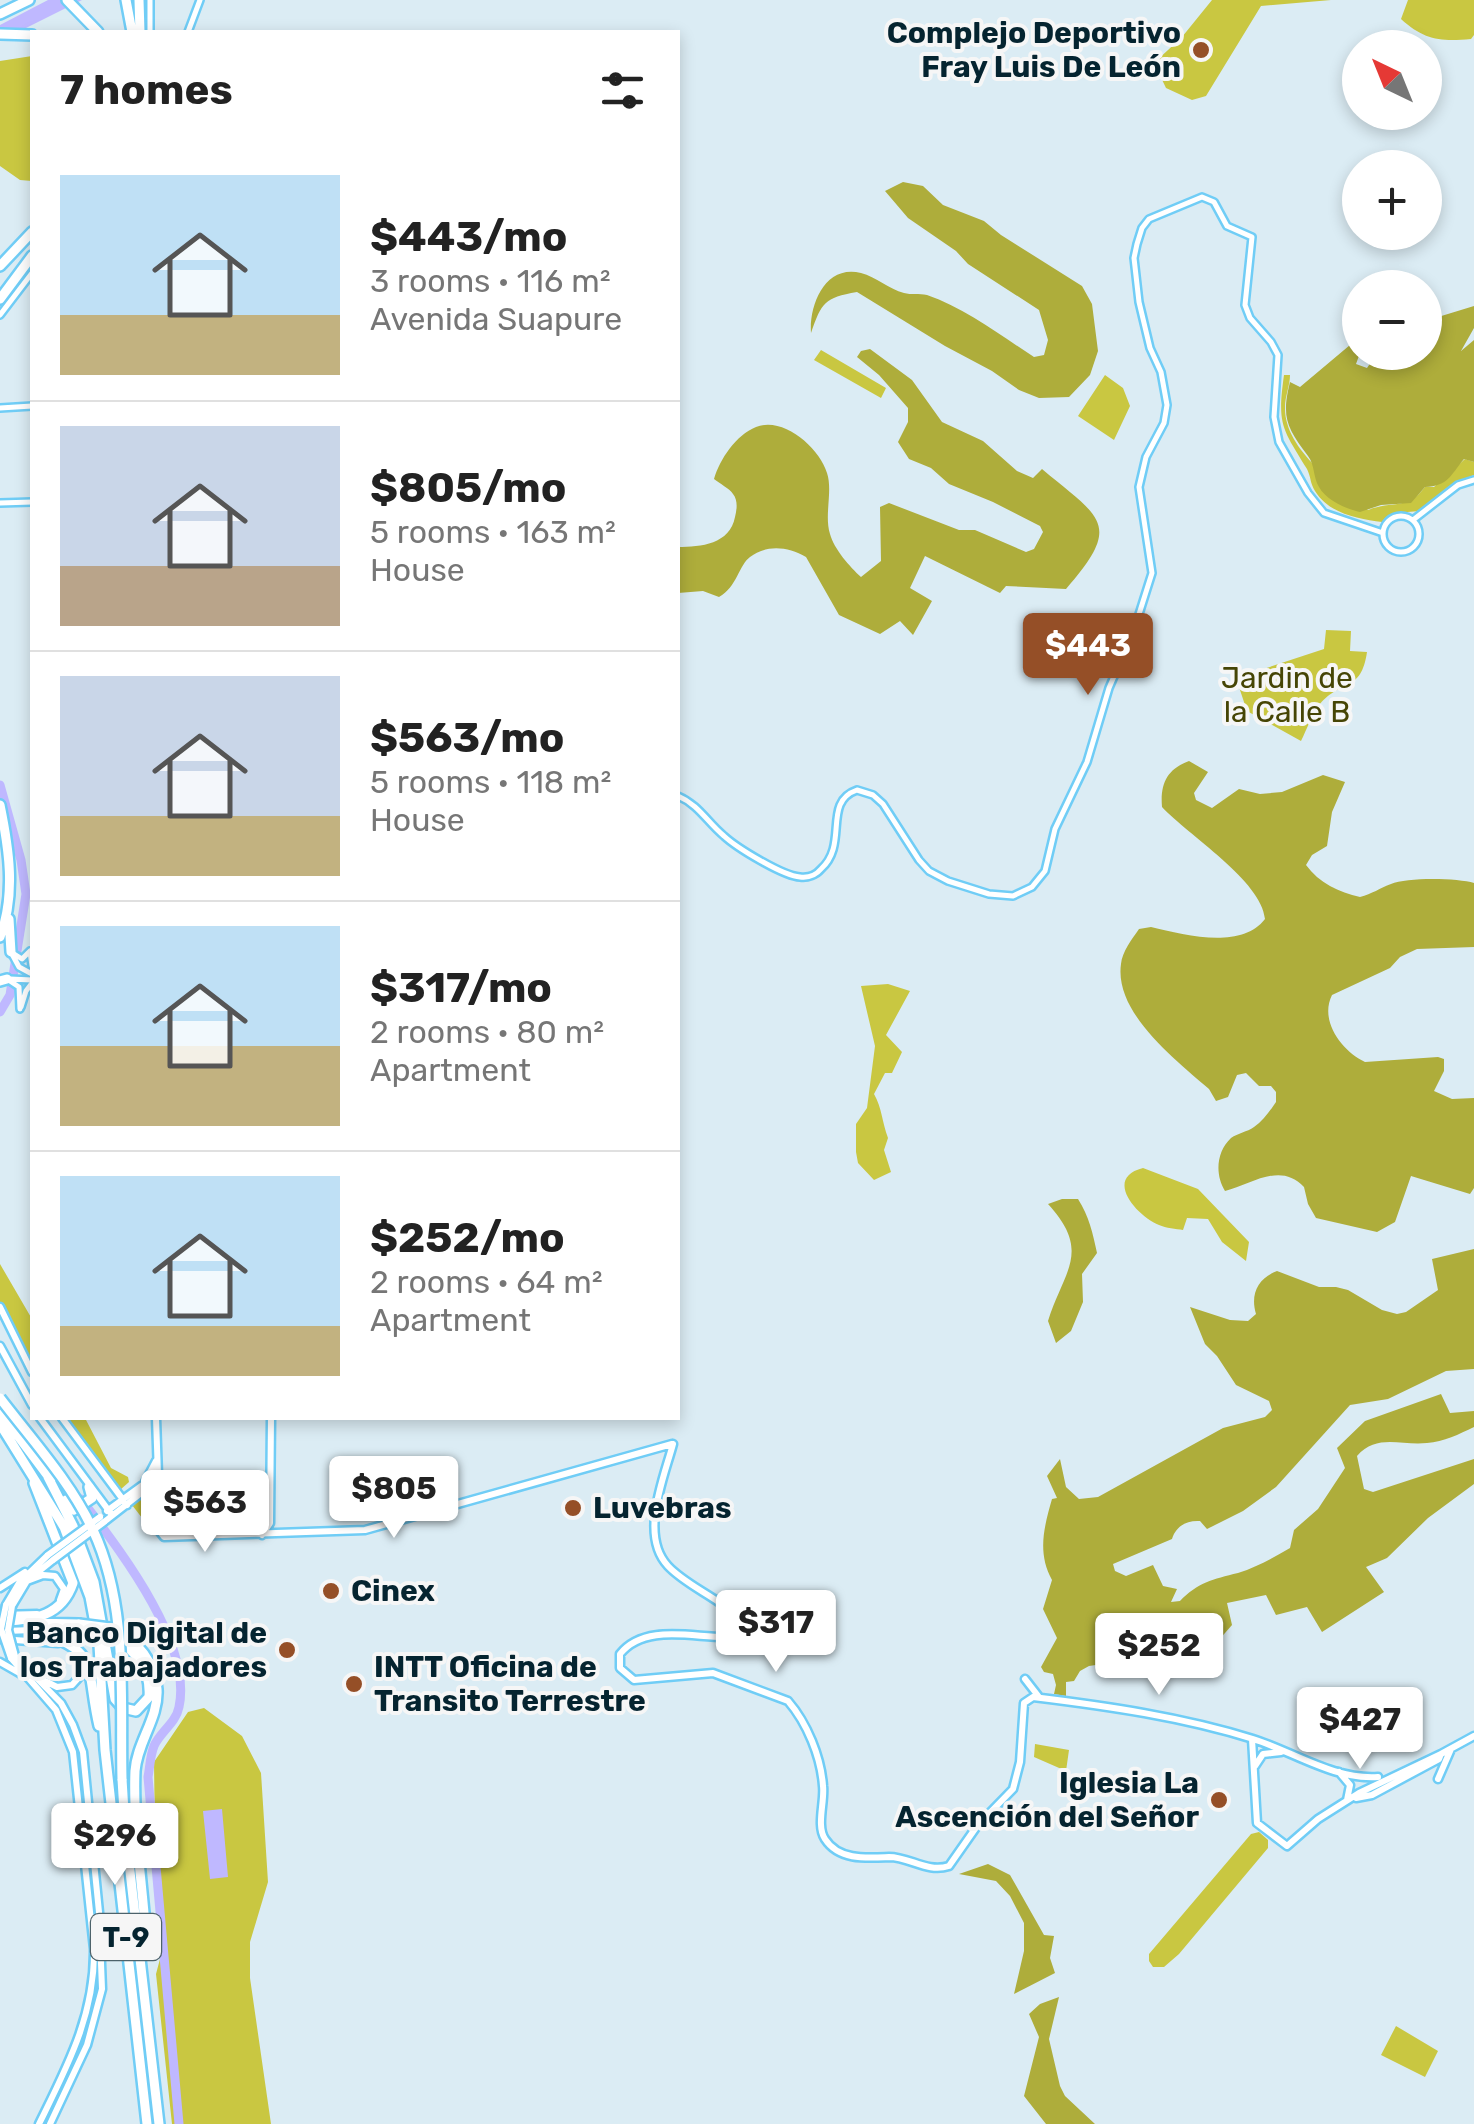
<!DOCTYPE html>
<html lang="en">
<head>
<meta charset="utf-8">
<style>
	:root { --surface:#fff; --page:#f6f6f6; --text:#222; --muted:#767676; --line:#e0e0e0; --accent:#954f27 }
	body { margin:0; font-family:Rubik,sans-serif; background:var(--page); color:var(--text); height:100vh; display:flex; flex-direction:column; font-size:38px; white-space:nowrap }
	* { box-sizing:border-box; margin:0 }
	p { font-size:32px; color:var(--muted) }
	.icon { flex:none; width:55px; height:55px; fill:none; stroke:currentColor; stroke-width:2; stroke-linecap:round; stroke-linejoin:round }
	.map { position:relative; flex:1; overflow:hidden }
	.side { position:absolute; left:30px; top:30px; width:650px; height:1390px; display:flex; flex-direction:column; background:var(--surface); border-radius:0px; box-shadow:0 5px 15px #0003 }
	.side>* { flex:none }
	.needle { width:65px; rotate:317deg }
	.buttons { position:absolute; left:1342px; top:30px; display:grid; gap:20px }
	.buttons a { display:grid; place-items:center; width:100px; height:100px; border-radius:50%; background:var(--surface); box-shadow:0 5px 15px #0003; font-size:50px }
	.price { position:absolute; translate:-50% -85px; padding:0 22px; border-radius:10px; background:#fff; color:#222; font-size:32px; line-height:65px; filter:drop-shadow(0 2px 5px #0008) }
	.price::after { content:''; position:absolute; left:50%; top:60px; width:30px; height:22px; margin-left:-15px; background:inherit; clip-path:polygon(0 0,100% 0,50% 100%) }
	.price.on { background:var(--accent); color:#fff }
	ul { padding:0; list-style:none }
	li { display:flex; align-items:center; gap:30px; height:250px; padding:0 30px }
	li+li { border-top:2px solid var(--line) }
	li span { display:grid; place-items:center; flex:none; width:280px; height:200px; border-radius:0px; color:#555 }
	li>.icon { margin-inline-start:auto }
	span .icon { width:120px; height:120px; fill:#fffc; stroke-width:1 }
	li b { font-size:42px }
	h2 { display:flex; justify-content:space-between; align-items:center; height:120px; padding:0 30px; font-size:42px }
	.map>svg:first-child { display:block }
</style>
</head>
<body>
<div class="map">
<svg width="1474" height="2124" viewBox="0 0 1474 2124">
	<rect width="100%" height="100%" fill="#dbecf4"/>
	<path fill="#c9c741" d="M 1212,0 L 1331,0 L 1261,6 L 1206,96 L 1192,100 L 1166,88 L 1154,63 L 1182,37 Z
		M 1408,0 L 1474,0 L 1474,35 L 1471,39 C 1441,42 1424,40 1401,19 Z
		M 32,56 L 32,181 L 20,180 L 0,166 L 0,61 Z
		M 821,350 L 886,388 L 881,398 L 814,360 Z
		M 1105,375 L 1123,388 L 1130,406 L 1114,440 L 1078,416 Z
		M 1284,375 L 1290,375 C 1290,386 1285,396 1285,407 C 1284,450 1338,486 1368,510 C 1393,500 1407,511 1425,487 L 1434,487 L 1465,459 L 1474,462 L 1474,475 L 1451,485 L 1420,511 L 1395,513 L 1382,522 C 1359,519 1329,514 1315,491 C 1310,483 1311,477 1307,469 C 1282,428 1277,425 1284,375 Z
		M 1326,630 L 1351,631 L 1350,651 L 1367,652 C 1361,693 1341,679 1320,704 C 1312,714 1307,729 1301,741 L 1247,711 L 1236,678 L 1324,649 Z
		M 888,984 L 910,991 L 886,1035 L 902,1052 L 892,1073 L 885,1073 L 874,1094 C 882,1108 882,1122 888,1138 L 884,1150 L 891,1172 L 874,1180 L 858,1163 L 856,1152 L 856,1124 L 867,1108 L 875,1046 L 861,986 Z
		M 1143,1168 L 1198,1189 L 1249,1242 L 1246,1261 L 1222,1242 L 1208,1219 L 1187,1218 L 1183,1230 C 1176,1229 1166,1228 1159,1225 C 1137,1216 1103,1178 1143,1168 Z
		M 0,1264 L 32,1319 L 32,1361 L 0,1302 Z
		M 67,1418 L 85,1418 L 111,1468 L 128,1477 L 129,1482 L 120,1490 Z
		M 153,1492 L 153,1532 L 132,1505 L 145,1493 Z
		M 204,1708 L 242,1736 L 261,1773 L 268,1882 L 250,1942 L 250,1978 L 271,2124 L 172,2124 L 156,1974 L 165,1940 L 155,1837 L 154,1762 L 188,1712 Z
		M 1035,1744 L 1069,1750 L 1066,1771 L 1034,1757 Z
		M 1259,1832 L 1268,1840 L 1268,1848 L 1179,1954 L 1164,1967 L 1153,1967 L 1149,1961 L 1149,1954 L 1251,1834 Z
		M 1396,2026 L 1438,2051 L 1425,2077 L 1381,2055 Z"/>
	<path fill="#aead3b" d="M 903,182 L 923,186 L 943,205 L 984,221 L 1001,235 L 1082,286 L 1092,304 L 1098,351 L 1090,375 L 1069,397 L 1039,398 L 1019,390 L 992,371 L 945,346 L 857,292 C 824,298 822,302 811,333 C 809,305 825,264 861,273 C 876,277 889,289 904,293 C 911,295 919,293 927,295 C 965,308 1000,335 1034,357 L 1044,355 L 1048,340 L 1039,310 L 968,264 L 956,251 L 908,218 L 885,191 Z
		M 1474,306 L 1474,328 L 1461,351 L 1474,340 L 1474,462 L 1464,459 C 1450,476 1448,486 1425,487 L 1411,503 L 1381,505 L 1360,512 C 1346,509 1326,500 1319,487 C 1313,477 1315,465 1308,456 C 1287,428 1281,418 1290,382 L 1300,387 L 1350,345 L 1360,353 L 1356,364 L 1367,368 L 1377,353 L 1425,352 L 1425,321 Z
		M 870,349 L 912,380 L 942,422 L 983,441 L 1017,471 L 1033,478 L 1042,469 C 1100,518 1124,523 1066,589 L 1006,586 L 1000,593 L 925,556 L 910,588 L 932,601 L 913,635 L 900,621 L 880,634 L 839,615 L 806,557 C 788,547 768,544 750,557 C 739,565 737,587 719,597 L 703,591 L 678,593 L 678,547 C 701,547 730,544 735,517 C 737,509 738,500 733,494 C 729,488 720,484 714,479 C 720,459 736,435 756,427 C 783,416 819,447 827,473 C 833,491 824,515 830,534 C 834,549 850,567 861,577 L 881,561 L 880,507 L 889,503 L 959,530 L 975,530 L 1026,552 L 1034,549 L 1043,532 L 1040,526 L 993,502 L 949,484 L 931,468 L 909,459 L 898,442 L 908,422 L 908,408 L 879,375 L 857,357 L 861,351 Z
		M 1189,761 L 1208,772 L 1194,793 L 1196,800 L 1212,808 L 1239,789 L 1260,794 L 1282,792 L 1323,775 L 1345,782 L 1332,812 L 1327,846 L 1312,855 L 1306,865 C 1319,883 1339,892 1360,897 C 1372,894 1380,888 1391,884 C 1407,877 1458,878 1474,883 L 1474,947 L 1417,949 L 1400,957 L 1390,968 L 1332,995 C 1319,1021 1342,1051 1365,1062 L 1438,1057 L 1444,1059 L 1444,1071 L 1434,1091 L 1452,1099 L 1474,1098 L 1474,1188 L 1470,1194 L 1411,1176 L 1395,1222 L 1377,1232 L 1316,1218 L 1308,1204 L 1304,1187 C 1280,1161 1251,1185 1225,1191 C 1215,1175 1216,1152 1231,1138 C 1238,1133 1247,1132 1254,1127 C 1263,1121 1270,1111 1276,1102 L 1276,1092 L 1271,1086 L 1259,1086 L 1246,1073 L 1237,1075 L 1228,1097 L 1216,1101 L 1209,1089 C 1177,1061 1114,1013 1121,964 C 1122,952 1132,939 1139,929 L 1151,927 C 1185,935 1241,950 1265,919 C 1262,881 1188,835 1162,807 C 1160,784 1167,769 1189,761 Z
		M 1062,1199 L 1078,1199 C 1089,1216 1093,1234 1097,1253 L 1082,1274 L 1083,1302 L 1071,1331 L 1056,1343 L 1048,1321 C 1064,1270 1092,1252 1048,1204 Z
		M 1474,1249 L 1474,1369 L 1446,1371 L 1388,1399 L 1350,1405 L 1276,1487 L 1243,1511 L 1207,1529 L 1200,1521 C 1187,1520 1176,1526 1172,1539 L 1113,1564 L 1115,1571 L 1126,1576 L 1153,1565 L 1163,1586 L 1177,1589 L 1171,1602 L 1180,1601 C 1197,1583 1213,1579 1238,1573 C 1257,1567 1273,1558 1290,1548 L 1294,1530 L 1318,1509 L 1345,1468 L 1337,1448 L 1365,1421 L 1441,1394 L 1450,1413 L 1474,1411 L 1474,1427 C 1459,1434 1444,1442 1427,1443 C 1401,1446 1377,1433 1357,1456 L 1364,1489 L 1373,1492 L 1474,1459 L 1474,1484 L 1428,1518 L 1387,1558 L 1366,1567 L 1384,1592 L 1322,1632 L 1307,1607 L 1276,1615 L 1266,1595 L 1227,1603 L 1232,1625 L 1218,1641 L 1202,1649 L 1089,1666 L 1080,1671 L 1074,1681 L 1066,1682 L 1066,1696 L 1054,1694 L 1056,1685 L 1053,1674 L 1044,1672 L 1041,1667 L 1057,1638 L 1043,1609 L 1052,1580 C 1037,1553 1044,1527 1052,1499 L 1057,1498 L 1047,1476 L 1060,1459 L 1066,1487 L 1079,1499 L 1098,1497 L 1223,1428 L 1265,1417 L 1272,1410 L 1269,1401 L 1236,1385 L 1217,1356 L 1205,1344 L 1190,1307 L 1230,1320 L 1248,1321 L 1256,1314 C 1250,1294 1258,1278 1277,1271 L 1319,1287 L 1336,1287 L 1348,1290 L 1382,1310 L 1397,1314 L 1406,1312 L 1438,1290 L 1432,1259 Z
		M 988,1864 L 1010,1875 L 1044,1935 L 1054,1936 L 1050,1958 L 1055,1973 L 1014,1994 L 1024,1951 L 1024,1923 L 1010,1896 L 996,1881 L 959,1874 Z
		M 1059,1997 L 1049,2039 L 1060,2086 L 1065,2096 L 1095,2124 L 1046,2124 L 1024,2096 L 1039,2037 L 1029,2014 L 1040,2004 Z"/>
	<path fill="#bfb8ff" d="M 48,0 L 82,0 L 0,41 L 0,25 Z
		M 222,1809 L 228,1877 L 210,1879 L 203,1811 Z"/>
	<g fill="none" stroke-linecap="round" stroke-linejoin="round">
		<path stroke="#bfb8ff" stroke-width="9" d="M 0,785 L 21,860 L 26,894 L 10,995 L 0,1012
			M 81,1499 C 118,1548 193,1643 179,1707 C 176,1723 160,1732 154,1746 C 150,1756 150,1767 148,1777 L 179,2124"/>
		<defs>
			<path id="tertiary" d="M 150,32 L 150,0
				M 188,32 L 200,0
				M 0,315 L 32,273
				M 0,408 L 32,406
				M 0,503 L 32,502
				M1383 534a18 18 0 1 1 36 0a18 18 0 1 1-36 0Z
				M 1413,520 L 1458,485 L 1474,480
				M 678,796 C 699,805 707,822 724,836 C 737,848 783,876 800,877 C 808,878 816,875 821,869 C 849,844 822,802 857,790 L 873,795 L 883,804 L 919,860 L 929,871 L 948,881 L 989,894 L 1013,896 L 1032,887 L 1045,871 L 1055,829 L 1087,762 L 1109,688 L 1134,630 L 1152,573 L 1139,487 L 1146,457 L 1164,423 L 1167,405 L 1161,372 L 1150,348 L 1139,302 L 1134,258 L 1137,244 L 1142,228 L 1149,219 L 1202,197 L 1214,202 L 1227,226 L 1252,237 L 1245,305 L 1250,318 L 1271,342 L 1278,355 L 1274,417 L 1279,442 L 1308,493 L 1324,513 L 1383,533
				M 11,952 L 22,959 L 30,951 L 32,966
				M 12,954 L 19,967 L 32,974
				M 7,979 L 19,987 L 20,1009
				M 10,979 L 32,980
				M 21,1007 L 26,991 L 32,983"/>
			<path id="secondary" d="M 0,1307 L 32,1372
				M 0,1346 L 32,1405
				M 40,1418 L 112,1515
				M 62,1418 L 127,1505
				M 156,1418 L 160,1532 L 164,1537 L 365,1530 L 672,1444
				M 673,1444 C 664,1478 639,1535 668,1566 C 682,1581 703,1591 720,1603 C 730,1609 737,1614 739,1626 L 724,1637 C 691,1637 644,1624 620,1654 L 620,1668 L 634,1680 L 713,1673 L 788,1701 C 807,1723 821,1757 823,1786 C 825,1801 816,1826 825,1839 C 839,1861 868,1858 889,1857 C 910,1857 927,1873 949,1866 L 977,1826 L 1013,1789 L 1020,1762 L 1024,1703 L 1033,1697
				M 107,1511 L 144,1484 L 156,1461
				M 104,1522 L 149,1487 L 158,1492
				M 262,1535 L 270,1523 L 271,1418
				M 27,1581 L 43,1575 L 55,1576 L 64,1589 L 60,1600
				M 0,1588 L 25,1572
				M 6,1605 L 19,1583 L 48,1555
				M 12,1606 L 27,1581 L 53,1560
				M 0,1615 L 37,1614
				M 6,1631 L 32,1630
				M 0,1639 L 58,1643
				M 15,1656 L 61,1703 L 73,1725 L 83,1752 L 99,1912 L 102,1989 L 87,2045 L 50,2124
				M 11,1658 L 56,1710 L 73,1752 L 94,1949 C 95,2015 67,2067 39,2124
				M 0,1662 L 21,1674
				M 41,1679 L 57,1687 L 72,1685 L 82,1674 L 77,1656
				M 1025,1679 L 1039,1697
				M 1033,1697 C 1107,1706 1183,1717 1253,1739 C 1294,1752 1334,1780 1378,1777
				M 1252,1739 L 1257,1823 L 1287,1846 L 1318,1819 L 1359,1793 L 1441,1754
				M 1255,1766 L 1263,1754 L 1281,1752
				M 1339,1772 L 1350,1785 L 1347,1800
				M 1438,1779 L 1451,1749
				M 1356,1798 L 1372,1795 L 1439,1759 L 1441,1754 L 1474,1736"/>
			<path id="motorway" d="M 67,0 L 98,32
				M 126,0 L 132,32
				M 139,0 L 140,32
				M 0,14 L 29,0
				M 0,34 L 32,35
				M 0,266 L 32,232
				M 0,299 L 32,256
				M 0,805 C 9,849 16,894 0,937
				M 9,919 L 11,952
				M 0,981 L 7,979
				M 0,1412 L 51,1480
				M 0,1424 L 64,1527 L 90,1597 L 99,1645 L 105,1750 L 147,2124
				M 48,1477 L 73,1526 L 94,1582 L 115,1699 L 123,1708 L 136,1711 L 149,1697 C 151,1669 137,1652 114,1638
				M 66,1500 L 74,1510 L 92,1498 L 89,1487
				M 0,1622 C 33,1619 61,1618 73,1583 L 34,1483
				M 31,1623 L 79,1624
				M 114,1629 C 138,1641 155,1663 157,1689 C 159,1718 137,1742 135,1771 C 133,1819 141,1876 145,1924 L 143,1938
				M 32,1630 C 102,1650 85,1666 99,1726
				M 42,1631 L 79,1630
				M 122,1779 L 125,1828 L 159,2124"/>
		</defs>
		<use href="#tertiary" stroke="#70cdf6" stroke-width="10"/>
		<use href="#secondary" stroke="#70cdf6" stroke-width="11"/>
		<use href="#motorway" stroke="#70cdf6" stroke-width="14"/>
		<use href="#tertiary" stroke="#fff" stroke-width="5"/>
		<use href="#secondary" stroke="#fff" stroke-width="6"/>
		<use href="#motorway" stroke="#fff" stroke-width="9"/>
		<defs>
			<path id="secondary-bridge" d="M 48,1555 L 100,1517
				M 53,1560 L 104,1522
				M 6,1605 L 1,1629 L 11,1658
				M 12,1606 L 8,1630 L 15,1656"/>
			<path id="motorway-bridge" d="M 0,1398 C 32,1440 70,1481 93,1530 C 129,1607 120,1696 122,1779
				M 79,1624 L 110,1628
				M 79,1630 L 110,1636"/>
		</defs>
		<use href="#secondary-bridge" stroke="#70cdf6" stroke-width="11" stroke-linecap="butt"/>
		<use href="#motorway-bridge" stroke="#70cdf6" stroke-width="14" stroke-linecap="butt"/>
		<use href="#secondary-bridge" stroke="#fff" stroke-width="6"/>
		<use href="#motorway-bridge" stroke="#fff" stroke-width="9"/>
	</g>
	<g fill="#954f27" stroke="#f6f6f6" stroke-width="4">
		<circle cx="1201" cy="50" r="10"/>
		<circle cx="573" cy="1508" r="10"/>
		<circle cx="331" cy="1591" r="10"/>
		<circle cx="287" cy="1650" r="10"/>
		<circle cx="354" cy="1684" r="10"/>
		<circle cx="1219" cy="1800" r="10"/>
	</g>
	<g text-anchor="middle" stroke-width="8" stroke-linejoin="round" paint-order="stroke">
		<rect fill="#f6f6f6" stroke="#4d636b" stroke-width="2.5" x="91" y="1914" width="70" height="46" rx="8"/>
		<g font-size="28" font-weight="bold" fill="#052430">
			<text x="126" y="1947">T-9</text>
		</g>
		<g font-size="30" font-weight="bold" fill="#052430" stroke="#f6f6f6" text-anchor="end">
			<text x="1181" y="43">Complejo Deportivo<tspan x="1181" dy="34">Fray Luis De León</tspan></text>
			<text x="593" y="1518" text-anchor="start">Luvebras</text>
			<text x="351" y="1601" text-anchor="start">Cinex</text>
			<text x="267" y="1643">Banco Digital de<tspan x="267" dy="34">los Trabajadores</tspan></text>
			<text x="374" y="1677" text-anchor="start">INTT Oficina de<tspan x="374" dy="34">Transito Terrestre</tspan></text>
			<text x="1199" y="1793">Iglesia La<tspan x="1199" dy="34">Ascención del Señor</tspan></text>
		</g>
		<g font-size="30" fill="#464505" stroke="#f6f6f6">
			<text x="1287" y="688">Jardin de<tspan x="1287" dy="34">la Calle B</tspan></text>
		</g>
	</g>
</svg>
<div class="buttons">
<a><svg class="needle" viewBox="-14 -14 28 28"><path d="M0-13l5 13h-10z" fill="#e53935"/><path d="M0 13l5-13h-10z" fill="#767676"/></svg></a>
<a>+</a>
<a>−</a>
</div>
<b class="price on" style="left:1088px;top:698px">$443</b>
<b class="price" style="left:394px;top:1541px">$805</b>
<b class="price" style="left:205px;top:1555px">$563</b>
<b class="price" style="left:776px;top:1675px">$317</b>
<b class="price" style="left:1159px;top:1698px">$252</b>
<b class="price" style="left:1360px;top:1772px">$427</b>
<b class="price" style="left:115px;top:1888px">$296</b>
<section class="side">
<h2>7 homes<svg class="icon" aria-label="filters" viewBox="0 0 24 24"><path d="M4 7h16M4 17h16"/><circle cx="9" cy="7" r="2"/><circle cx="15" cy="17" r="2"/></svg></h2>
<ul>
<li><span style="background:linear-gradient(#bfe0f5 70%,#c2b280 0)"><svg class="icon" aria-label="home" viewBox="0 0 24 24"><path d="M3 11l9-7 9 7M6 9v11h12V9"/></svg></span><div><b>$443/mo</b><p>3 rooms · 116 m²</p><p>Avenida Suapure</p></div></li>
<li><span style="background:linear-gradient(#c9d6e8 70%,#b9a48a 0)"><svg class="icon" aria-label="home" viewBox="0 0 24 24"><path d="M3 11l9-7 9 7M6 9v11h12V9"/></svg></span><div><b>$805/mo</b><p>5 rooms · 163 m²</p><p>House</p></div></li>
<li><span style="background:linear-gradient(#c9d6e8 70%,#c2b280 0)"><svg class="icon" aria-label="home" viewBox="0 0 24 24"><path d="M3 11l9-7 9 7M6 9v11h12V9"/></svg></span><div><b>$563/mo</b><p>5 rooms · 118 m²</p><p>House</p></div></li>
<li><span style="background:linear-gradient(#bfe0f5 60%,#c2b280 0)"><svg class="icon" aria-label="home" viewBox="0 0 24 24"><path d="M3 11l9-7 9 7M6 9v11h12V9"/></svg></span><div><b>$317/mo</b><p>2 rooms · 80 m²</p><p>Apartment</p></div></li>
<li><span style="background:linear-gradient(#bfe0f5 75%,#c2b280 0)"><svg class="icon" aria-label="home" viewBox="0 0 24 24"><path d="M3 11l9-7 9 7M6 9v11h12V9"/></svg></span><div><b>$252/mo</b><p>2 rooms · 64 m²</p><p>Apartment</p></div></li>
</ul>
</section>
</div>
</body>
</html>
